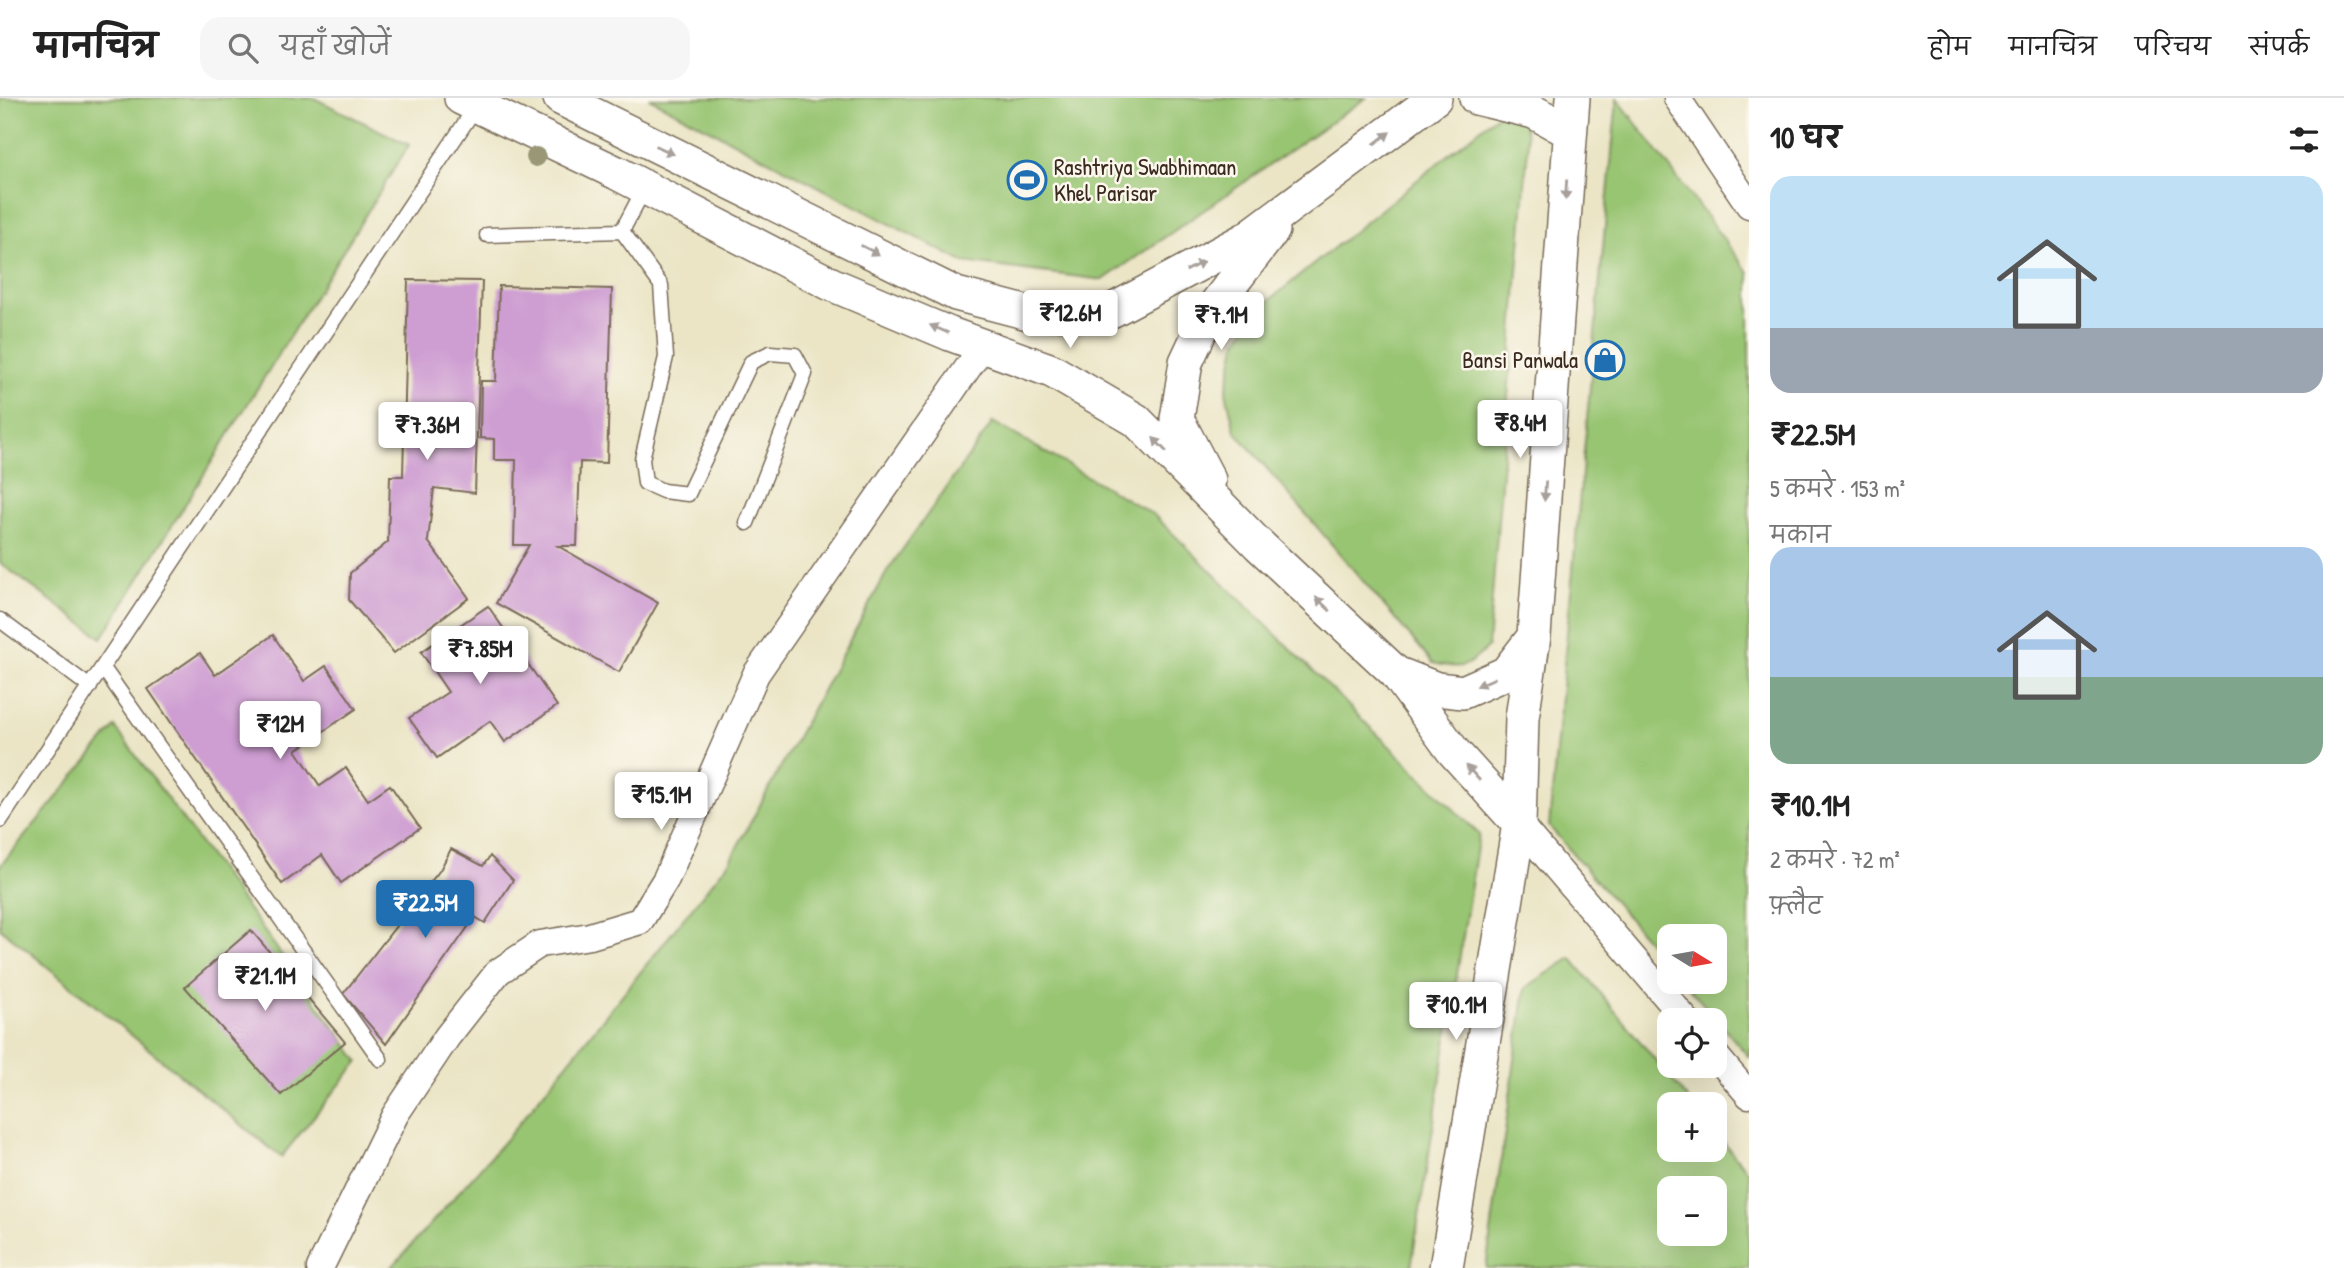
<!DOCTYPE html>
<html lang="hi">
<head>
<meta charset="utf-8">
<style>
	:root { --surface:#fff; --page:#f6f6f6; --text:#222; --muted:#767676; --line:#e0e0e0; --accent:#1f6fb2 }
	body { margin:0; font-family:"Patrick Hand","Playpen Sans Deva",sans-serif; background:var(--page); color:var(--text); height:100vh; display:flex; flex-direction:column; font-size:26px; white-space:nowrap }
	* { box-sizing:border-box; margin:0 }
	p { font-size:23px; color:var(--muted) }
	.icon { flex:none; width:38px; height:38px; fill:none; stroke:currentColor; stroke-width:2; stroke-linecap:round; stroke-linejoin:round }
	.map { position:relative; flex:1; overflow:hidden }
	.drawer { display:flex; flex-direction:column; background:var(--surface); width:595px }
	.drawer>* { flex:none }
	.needle { width:46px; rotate:101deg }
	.buttons { position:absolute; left:1657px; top:826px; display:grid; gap:14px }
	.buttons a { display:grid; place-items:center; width:70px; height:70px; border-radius:14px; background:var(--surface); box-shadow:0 7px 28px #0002; font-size:35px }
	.price { position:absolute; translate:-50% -60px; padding:0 16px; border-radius:7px; background:#fff; color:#222; font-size:23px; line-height:46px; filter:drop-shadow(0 2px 4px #0008) }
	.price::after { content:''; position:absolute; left:50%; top:42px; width:21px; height:16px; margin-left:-10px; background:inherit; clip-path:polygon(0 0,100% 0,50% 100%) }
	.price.current { background:var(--accent); color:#fff }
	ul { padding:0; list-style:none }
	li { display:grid; align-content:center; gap:14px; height:371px; padding:0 21px }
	li span { display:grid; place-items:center; height:217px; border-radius:21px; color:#555 }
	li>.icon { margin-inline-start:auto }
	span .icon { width:126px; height:126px; fill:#fffc; stroke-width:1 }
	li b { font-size:30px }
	h2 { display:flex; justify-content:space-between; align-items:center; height:84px; padding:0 21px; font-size:30px }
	header { display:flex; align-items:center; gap:42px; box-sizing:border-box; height:98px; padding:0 35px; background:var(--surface); border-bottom:2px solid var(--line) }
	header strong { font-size:33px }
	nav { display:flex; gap:38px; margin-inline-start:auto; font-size:24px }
	.search { width:490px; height:63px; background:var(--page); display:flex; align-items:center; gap:18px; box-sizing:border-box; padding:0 24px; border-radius:21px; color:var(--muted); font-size:26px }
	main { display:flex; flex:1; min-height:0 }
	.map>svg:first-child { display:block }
</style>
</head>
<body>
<header>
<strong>मानचित्र</strong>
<div class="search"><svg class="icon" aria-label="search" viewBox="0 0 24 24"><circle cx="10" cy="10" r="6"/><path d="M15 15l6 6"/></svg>यहाँ खोजें</div>
<nav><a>होम</a><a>मानचित्र</a><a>परिचय</a><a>संपर्क</a></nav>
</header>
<main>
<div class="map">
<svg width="1749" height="1170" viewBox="0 0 1749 1170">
	<rect width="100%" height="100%" fill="#fbf7ec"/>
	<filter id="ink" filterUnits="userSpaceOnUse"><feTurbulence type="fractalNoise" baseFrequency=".0143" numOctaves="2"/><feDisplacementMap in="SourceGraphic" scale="14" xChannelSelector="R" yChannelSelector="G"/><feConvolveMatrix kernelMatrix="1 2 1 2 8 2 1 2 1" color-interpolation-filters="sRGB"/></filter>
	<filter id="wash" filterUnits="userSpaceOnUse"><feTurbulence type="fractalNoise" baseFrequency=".00686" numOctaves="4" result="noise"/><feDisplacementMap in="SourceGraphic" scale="28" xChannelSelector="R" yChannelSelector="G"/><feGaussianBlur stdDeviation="1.57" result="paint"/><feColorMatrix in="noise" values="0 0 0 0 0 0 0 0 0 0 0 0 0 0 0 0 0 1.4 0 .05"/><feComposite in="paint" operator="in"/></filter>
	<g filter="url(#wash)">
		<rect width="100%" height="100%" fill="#ebe5c6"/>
		<path fill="#98c572" stroke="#6a7848" stroke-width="2" fill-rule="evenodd" d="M 0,0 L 314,0 L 409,47 L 102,540 L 0,465 Z
			M 649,0 L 1366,0 L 1103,182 L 963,164 Z
			M 1617,0 L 1749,175 L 1749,959 L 1684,884 L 1715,884 L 1715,838 L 1670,838 L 1669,867 L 1549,728 Z
			M 1501,14 L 1524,19 L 1528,48 L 1488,549 C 1467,570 1461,572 1433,565 L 1235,333 L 1226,294 L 1236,246 L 1255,214 Z
			M 993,324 L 1154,417 L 1479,736 L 1411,1170 L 391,1170 L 508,1039 L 729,764 L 888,472 Z
			M 115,629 L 359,963 L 281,1059 L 0,830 L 0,768 Z
			M 1571,860 L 1692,1006 L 1670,1006 L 1670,1052 L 1715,1052 L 1715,1034 L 1749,1075 L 1749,1170 L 1486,1170 L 1525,890 ZM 1715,1090 L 1715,1136 L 1670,1136 L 1670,1090 Z"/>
		<g id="blocks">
			<path fill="#ce9dd2" d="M 408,182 L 482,183 L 475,395 L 434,390 L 428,443 L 469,500 L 394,555 L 349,502 L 350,475 L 388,444 L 390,378 L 403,378 Z
				M 499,188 L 612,191 L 607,365 L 580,364 L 577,448 L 558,448 L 658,505 L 619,574 L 496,505 L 529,447 L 514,447 L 516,362 L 494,362 L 494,341 L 480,340 L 481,283 L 496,283 Z
				M 488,508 L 557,608 L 505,644 L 490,623 L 437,660 L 409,620 L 448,594 L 421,554 Z
				M 273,537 L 304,583 L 326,568 L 356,611 L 296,652 L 320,688 L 346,670 L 368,702 L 390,687 L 420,730 L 341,785 L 322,757 L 282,786 L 148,591 L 200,555 L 215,577 Z
				M 451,751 L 483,768 L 490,758 L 513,782 L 485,825 L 475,819 L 386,946 L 343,896 L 440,772 Z
				M 251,832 L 345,944 L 281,997 L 185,889 Z"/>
		</g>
	</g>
	<g filter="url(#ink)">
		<use href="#blocks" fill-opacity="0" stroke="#796b59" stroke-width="2"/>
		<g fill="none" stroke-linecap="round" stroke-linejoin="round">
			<defs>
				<path id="service" d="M 622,133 L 661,187 L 666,259 L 642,361 L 645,385 L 663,393 L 688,396 L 751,264 L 770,255 L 795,257 L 805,276 L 747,425
					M 487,137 L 622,133 L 645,89
					M 0,522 L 90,589
					M 103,570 L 380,961
					M 0,723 L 477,7"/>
				<path id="minor" d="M 1677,0 L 1749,107
					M 1519,726 L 1686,922
					M 1715,957 L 1749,997
					M 320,1170 L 395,1017 L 447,939 L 498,874 L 540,846 L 590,838 L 640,823 L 666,781 L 756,576 L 983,248"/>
				<path id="tertiary" d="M 461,0 L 617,75 L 831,186 L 950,236 L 1052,273 L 1136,322 L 1258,446 L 1396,575 L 1453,653 L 1519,726
					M 560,0 L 956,196 L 1032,216 L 1111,213 L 1246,141 L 1435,0
					M 1476,0 L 1534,14 L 1570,34
					M 1209,382 L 1177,321 L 1186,264 L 1209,215 L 1273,132
					M 1396,575 L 1437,591 L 1463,594 L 1506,575 L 1533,540
					M 1446,1170 L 1519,726 L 1522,620 L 1534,538 L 1573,0"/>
			</defs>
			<use href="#service" stroke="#796b59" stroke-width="17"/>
			<use href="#minor" stroke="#796b59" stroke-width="29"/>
			<use href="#tertiary" stroke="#796b59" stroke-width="36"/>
			<use href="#service" stroke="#fff" stroke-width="14"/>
			<use href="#minor" stroke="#fff" stroke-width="26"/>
			<use href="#tertiary" stroke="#fff" stroke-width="33"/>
		</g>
		<circle fill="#9a9777" cx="536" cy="59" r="10"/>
		<defs><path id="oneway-solid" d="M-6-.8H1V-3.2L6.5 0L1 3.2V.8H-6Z" transform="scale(1.75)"/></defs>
		<g fill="#a79f9a">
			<use href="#oneway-solid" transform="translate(1382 40) rotate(-37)"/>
			<use href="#oneway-solid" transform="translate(665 52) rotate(26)"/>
			<use href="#oneway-solid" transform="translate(1566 92) rotate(94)"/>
			<use href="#oneway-solid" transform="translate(870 152) rotate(27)"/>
			<use href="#oneway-solid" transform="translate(1195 168) rotate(-28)"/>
			<use href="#oneway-solid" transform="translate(939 231) rotate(-157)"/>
			<use href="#oneway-solid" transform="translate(1160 347) rotate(-134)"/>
			<use href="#oneway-solid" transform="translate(1545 393) rotate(94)"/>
			<use href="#oneway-solid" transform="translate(1323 506) rotate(-137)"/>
			<use href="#oneway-solid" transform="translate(1486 584) rotate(156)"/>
			<use href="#oneway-solid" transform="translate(1473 675) rotate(-132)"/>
		</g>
	</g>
	<defs>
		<symbol id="stadium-ring" viewBox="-11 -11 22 22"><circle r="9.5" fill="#fbf7ec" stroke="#1f6fb2" stroke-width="1.5"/><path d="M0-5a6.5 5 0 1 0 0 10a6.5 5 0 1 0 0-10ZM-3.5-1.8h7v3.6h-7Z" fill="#1f6fb2"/></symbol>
		<symbol id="shop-ring" viewBox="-11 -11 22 22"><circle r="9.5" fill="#fbf7ec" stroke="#1f6fb2" stroke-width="1.5"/><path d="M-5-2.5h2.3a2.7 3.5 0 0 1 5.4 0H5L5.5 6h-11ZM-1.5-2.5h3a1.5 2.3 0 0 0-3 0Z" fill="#1f6fb2"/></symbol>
	</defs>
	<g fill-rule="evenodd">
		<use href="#stadium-ring" x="1005" y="60" width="44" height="44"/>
		<use href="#shop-ring" x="1583" y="240" width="44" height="44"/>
	</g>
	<g text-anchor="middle" stroke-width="5" stroke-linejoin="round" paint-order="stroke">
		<g font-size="23" fill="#3b2a1e" stroke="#fbf7ec" text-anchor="start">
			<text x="1054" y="77">Rashtriya Swabhimaan<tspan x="1054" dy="26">Khel Parisar</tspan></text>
			<text x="1578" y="270" text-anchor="end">Bansi Panwala</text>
		</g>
	</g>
</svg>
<div class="buttons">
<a><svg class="needle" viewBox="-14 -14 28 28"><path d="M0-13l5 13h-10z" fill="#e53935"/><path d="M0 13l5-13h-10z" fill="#767676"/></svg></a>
<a><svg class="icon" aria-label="locate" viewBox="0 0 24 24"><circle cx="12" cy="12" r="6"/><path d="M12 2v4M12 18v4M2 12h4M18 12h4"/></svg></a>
<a>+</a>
<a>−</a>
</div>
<b class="price" style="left:1070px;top:252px">₹12.6M</b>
<b class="price" style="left:1221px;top:254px">₹7.1M</b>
<b class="price" style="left:1520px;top:362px">₹8.4M</b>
<b class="price" style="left:427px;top:364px">₹7.36M</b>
<b class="price" style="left:480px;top:588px">₹7.85M</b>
<b class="price" style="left:280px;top:663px">₹12M</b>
<b class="price" style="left:661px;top:734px">₹15.1M</b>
<b class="price current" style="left:425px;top:842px">₹22.5M</b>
<b class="price" style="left:265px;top:915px">₹21.1M</b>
<b class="price" style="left:1456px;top:944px">₹10.1M</b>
</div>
<section class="drawer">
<h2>10 घर<svg class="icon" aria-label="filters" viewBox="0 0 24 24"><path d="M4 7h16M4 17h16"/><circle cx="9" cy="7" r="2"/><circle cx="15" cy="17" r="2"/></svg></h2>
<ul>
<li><span style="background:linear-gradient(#bfe0f5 70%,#9aa5b1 0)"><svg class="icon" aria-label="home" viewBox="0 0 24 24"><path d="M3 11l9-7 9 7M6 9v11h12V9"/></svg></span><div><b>₹22.5M</b><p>5 कमरे · 153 m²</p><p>मकान</p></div></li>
<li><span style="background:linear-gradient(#a9c7e8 60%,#7fa58c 0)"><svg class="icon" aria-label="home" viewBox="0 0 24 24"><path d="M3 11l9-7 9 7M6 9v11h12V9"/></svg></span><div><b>₹10.1M</b><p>2 कमरे · 72 m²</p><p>फ़्लैट</p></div></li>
</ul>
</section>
</main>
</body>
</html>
